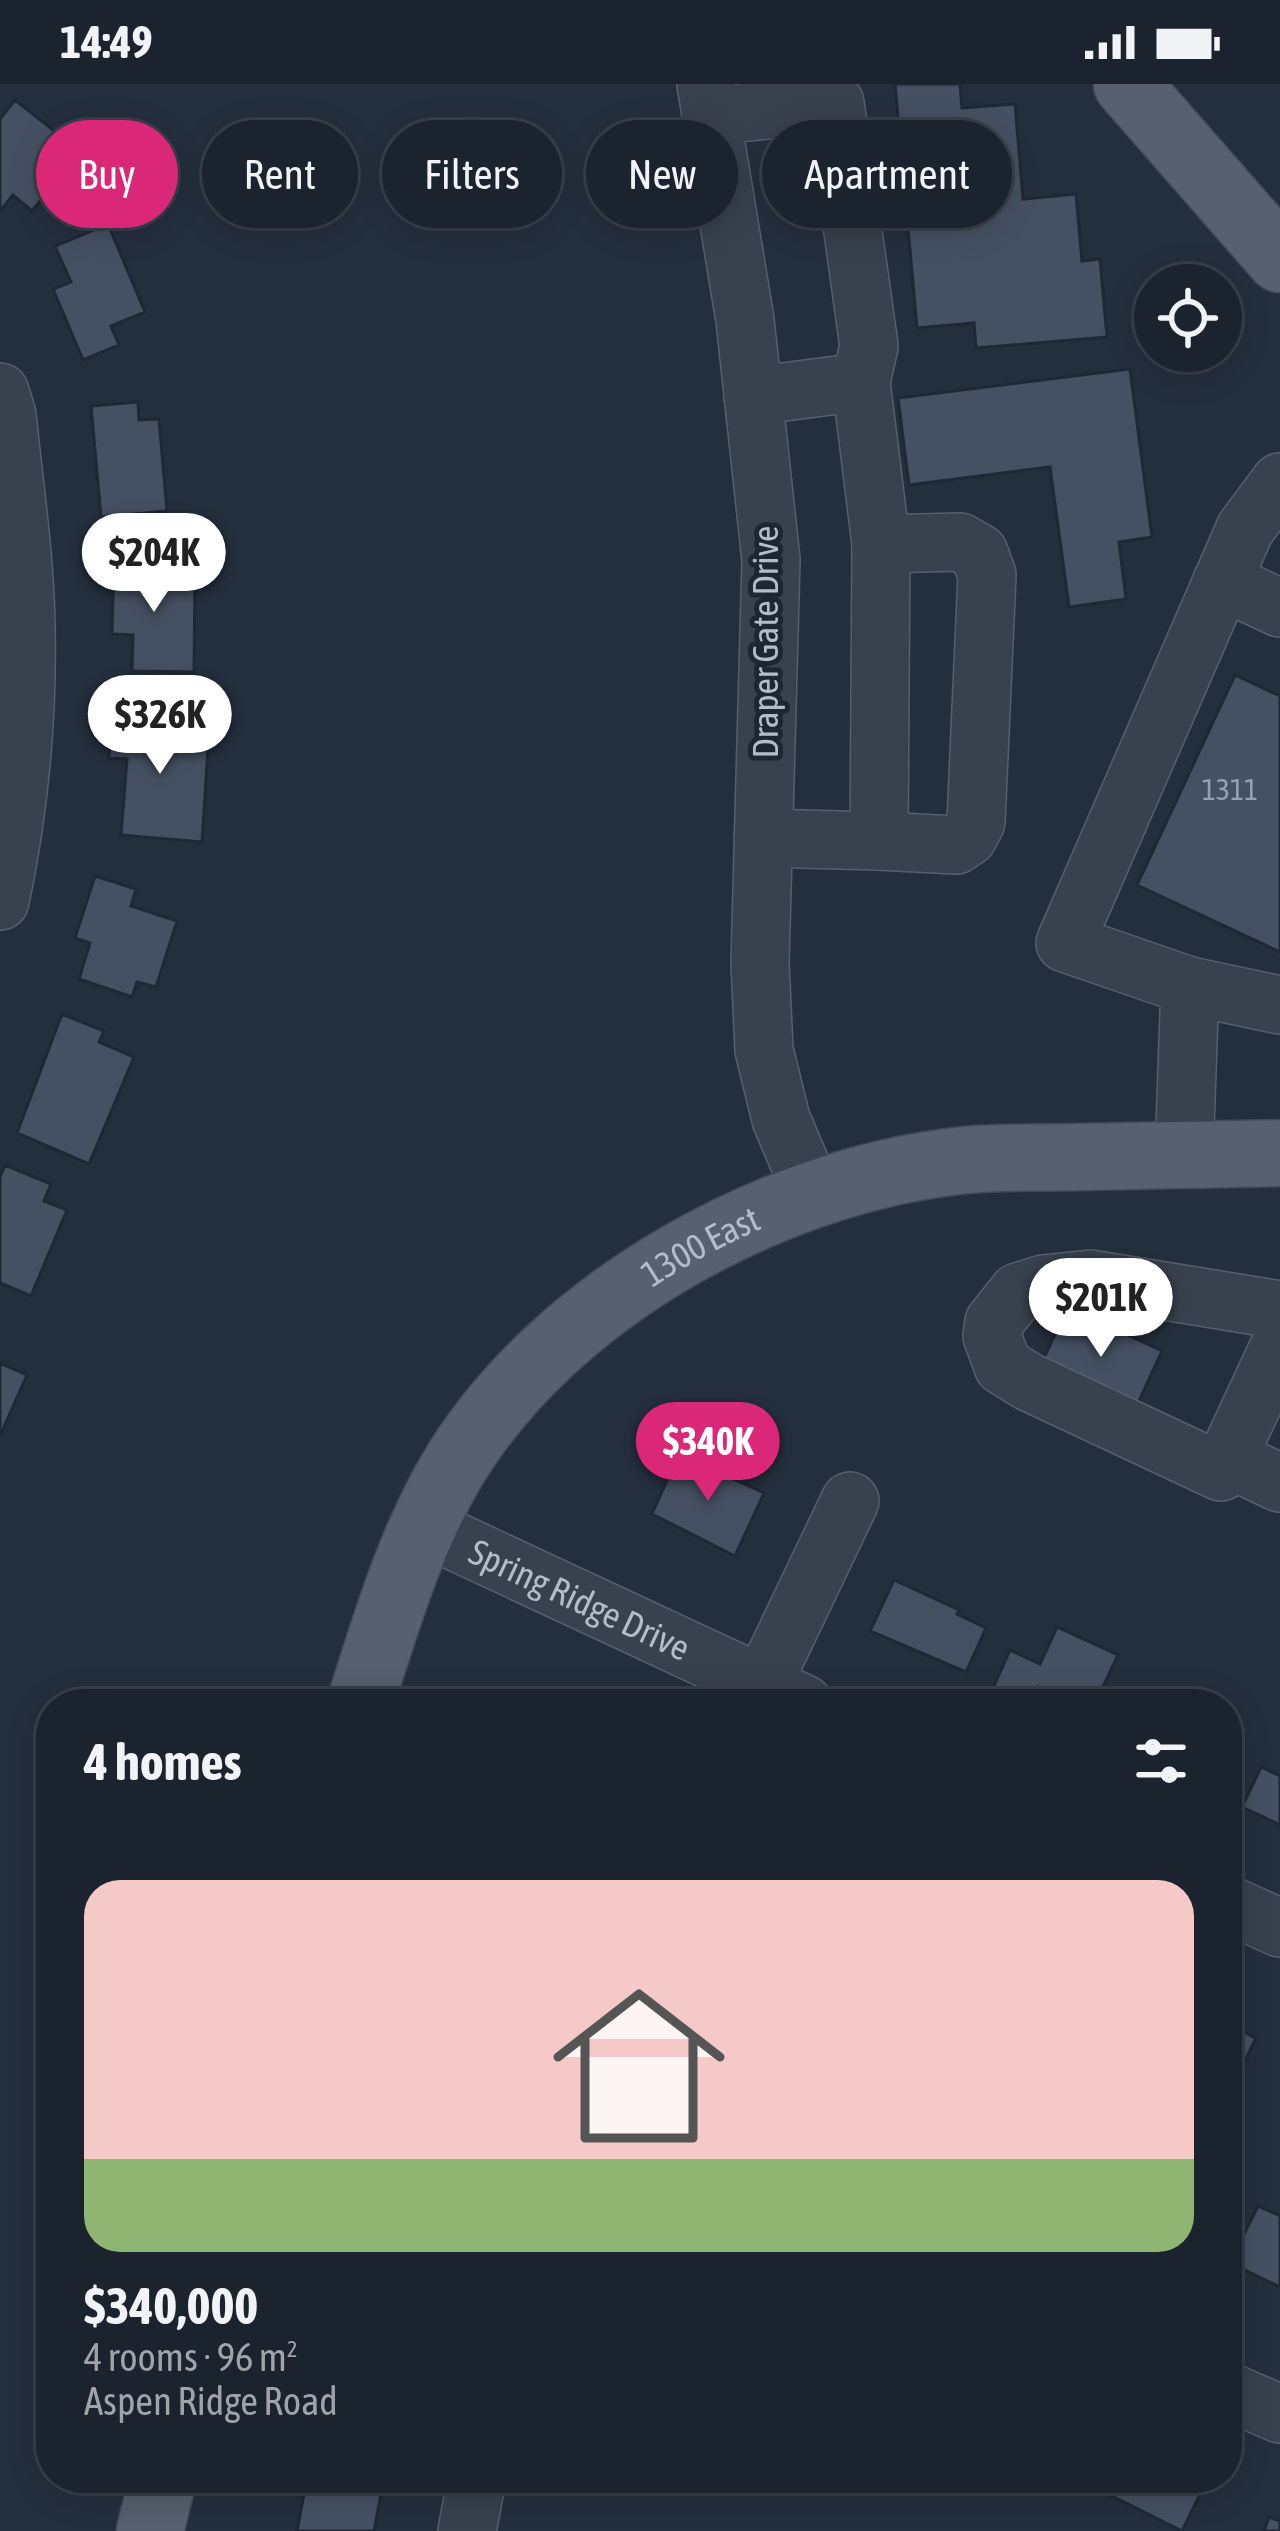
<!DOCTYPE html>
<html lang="en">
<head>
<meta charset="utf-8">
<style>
	:root { --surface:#1b232e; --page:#282f3a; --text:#f1f3f6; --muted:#a0a4aa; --line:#39404a; --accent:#db2777 }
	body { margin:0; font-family:"Asap Condensed",sans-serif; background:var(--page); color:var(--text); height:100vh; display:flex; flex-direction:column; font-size:45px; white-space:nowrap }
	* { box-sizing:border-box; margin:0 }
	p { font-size:39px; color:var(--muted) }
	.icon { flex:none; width:66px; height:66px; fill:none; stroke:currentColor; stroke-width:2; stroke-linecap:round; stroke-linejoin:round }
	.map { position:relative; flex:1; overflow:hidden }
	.sheet { position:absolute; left:36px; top:1605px; width:1206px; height:804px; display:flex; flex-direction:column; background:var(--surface); border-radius:48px; box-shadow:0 6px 30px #0003,0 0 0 3px var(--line) }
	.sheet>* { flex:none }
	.top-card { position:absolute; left:36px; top:36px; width:1209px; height:108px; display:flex; gap:24px }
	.controls { position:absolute; left:1134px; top:180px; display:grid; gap:24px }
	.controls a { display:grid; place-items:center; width:108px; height:108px; border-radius:50%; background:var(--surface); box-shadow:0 6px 30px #0003,0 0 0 3px var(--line); font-size:60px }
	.price { position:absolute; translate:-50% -102px; padding:0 27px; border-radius:42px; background:#fff; color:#222; font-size:39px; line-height:78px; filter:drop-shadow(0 3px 6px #0008) }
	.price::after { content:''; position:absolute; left:50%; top:72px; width:36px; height:27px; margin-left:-18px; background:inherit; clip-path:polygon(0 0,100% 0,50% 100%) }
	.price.on { background:var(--accent); color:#fff }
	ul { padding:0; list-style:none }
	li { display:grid; align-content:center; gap:24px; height:636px; padding:0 48px }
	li+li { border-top:3px solid var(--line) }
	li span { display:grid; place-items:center; height:372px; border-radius:36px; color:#555 }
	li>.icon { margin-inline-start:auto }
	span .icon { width:216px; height:216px; fill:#fffc; stroke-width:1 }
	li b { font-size:51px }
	h2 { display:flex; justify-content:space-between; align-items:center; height:144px; padding:0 48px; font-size:51px }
	.pill { padding:0 42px; border-radius:54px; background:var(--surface); box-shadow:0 6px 30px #0003,0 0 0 3px var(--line); font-size:42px; line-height:108px }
	.pill.on { background:var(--accent); color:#fff }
	.status { display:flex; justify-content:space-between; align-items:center; height:84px; padding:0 60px; background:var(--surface); direction:ltr }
	.status svg { height:33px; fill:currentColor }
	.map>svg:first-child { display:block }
</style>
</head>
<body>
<div class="status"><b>14:49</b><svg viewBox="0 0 49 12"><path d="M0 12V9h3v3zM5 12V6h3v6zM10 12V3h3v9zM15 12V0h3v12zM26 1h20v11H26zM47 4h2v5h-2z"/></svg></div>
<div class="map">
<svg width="1280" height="2447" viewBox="0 0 1280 2447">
	<rect width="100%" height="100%" fill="#242f3e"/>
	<path fill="#455162" stroke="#1f2835" stroke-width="3" d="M 895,0 L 960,0 L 962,24 L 1015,20 L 1023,115 L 1076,110 L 1082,177 L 1100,175 L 1107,253 L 976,264 L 974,239 L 917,244 Z
		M 15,16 L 80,67 L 32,127 L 13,111 L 0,127 L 0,35 Z
		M 108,140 L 145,228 L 111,242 L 119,261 L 83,276 L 53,205 L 71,198 L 55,162 Z
		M 1130,285 L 1152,453 L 1119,458 L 1126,515 L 1069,523 L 1050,383 L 909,401 L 898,314 Z
		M 138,318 L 139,336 L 159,335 L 167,427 L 101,433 L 91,322 Z
		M 114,471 L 156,472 L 156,491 L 195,492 L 194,588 L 132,587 L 133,551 L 112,550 Z
		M 1235,591 L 1280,612 L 1280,868 L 1137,801 Z
		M 112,622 L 153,625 L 151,644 L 209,649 L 202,758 L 121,751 L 127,675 L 109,674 Z
		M 95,792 L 136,805 L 131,822 L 177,837 L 156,903 L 137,898 L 132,913 L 79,895 L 90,859 L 75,854 Z
		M 62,930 L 104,947 L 99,958 L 134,973 L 89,1080 L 17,1049 Z
		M 5,1081 L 51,1100 L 44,1117 L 67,1126 L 31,1212 L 0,1199 L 0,1093 Z
		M 1068,1223 L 1162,1267 L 1134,1328 L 1039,1284 Z
		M 0,1279 L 27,1291 L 0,1352 Z
		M 679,1370 L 764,1409 L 735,1472 L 652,1430 Z
		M 894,1496 L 959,1526 L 957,1530 L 986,1544 L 966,1588 L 870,1547 Z
		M 1057,1543 L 1118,1571 L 1095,1620 L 1072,1620 L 1038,1603 L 1027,1620 L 993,1604 L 1010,1566 L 1040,1580 Z
		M 582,1606 L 611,1620 L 575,1620 Z
		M 1227,1653 L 1238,1658 L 1227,1681 Z
		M 1261,1683 L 1280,1692 L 1280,1741 L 1242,1723 Z
		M 1227,1940 L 1256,1954 L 1228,2012 L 1227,2011 Z
		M 1258,2122 L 1280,2132 L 1280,2203 L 1236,2182 L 1227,2199 L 1227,2152 L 1240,2158 Z
		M 307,2394 L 352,2394 L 383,2400 L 374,2447 L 297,2447 Z
		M 603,2394 L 650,2394 L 648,2404 Z
		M 781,2394 L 839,2394 L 839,2410 L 781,2409 Z
		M 1109,2394 L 1208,2394 L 1182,2447 L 1102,2407 Z
		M 1269,2433 L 1280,2437 L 1280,2447 L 1264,2447 Z"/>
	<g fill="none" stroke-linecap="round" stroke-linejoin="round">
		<defs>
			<g id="minor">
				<path d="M 706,0 L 745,236 L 771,476 L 760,879 L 764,966 L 781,1035 L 813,1111"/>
				<path d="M 711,32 L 835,19 L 869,262 L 861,298"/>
				<path d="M 0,308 L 7,331 C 14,401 25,472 26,542 C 28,634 19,727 0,817"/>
				<path d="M 753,312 L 861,298 L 881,460 L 879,757 L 763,754"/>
				<path d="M 1280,398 L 1245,445 L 1065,859 L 1190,902 L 1280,921"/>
				<path d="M 1222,497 L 1280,524"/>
				<path d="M 879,757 L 956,761 L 968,753 L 976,738 L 987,491 L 979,469 L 960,458 L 881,460"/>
				<path d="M 1184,1071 L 1190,902"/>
				<path d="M 1280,1226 L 1091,1195 L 1043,1200 L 1018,1208 L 994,1238 L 992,1252 L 1003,1282 L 1029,1298 L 1221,1388 L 1280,1261"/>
				<path d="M 1227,1374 L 1280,1399"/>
				<path id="s1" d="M 422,1442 L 804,1620"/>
				<path d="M 753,1620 L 850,1417"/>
				<path d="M 1227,1820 L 1280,1844"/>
				<path d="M 1227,2307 L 1280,2330"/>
				<path d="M 467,2447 L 477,2394"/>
			</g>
			<g id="major">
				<path d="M 1127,0 L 1280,175"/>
				<path id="s2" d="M 360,1620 C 385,1542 408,1463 449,1391 C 550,1216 780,1090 979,1075 C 1012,1073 1046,1074 1079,1073 C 1146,1072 1213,1070 1280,1069"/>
				<path d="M 150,2447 L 163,2394"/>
			</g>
		</defs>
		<use href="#minor" stroke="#565f6c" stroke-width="60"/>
		<use href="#major" stroke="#414a57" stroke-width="69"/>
		<use href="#minor" stroke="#38414e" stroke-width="57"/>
		<use href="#major" stroke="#56606e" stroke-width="66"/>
	</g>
	<g text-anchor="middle" stroke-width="10" stroke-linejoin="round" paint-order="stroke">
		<g font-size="30" fill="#98a1af">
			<text x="1230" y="716">1311</text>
		</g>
		<g font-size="36" fill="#b4bcc9" stroke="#1d2633">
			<text transform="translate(765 558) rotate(-90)" y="13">Draper Gate Drive</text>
			<text dy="13" stroke="none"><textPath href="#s2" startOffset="591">1300 East</textPath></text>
			<text dy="13" stroke="none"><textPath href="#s1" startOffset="174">Spring Ridge Drive</textPath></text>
		</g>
	</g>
</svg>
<div class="controls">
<a><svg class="icon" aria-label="locate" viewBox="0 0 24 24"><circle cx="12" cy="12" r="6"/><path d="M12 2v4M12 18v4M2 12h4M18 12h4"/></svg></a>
</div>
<b class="price" style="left:154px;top:531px">$204K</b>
<b class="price" style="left:160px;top:693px">$326K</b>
<b class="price" style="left:1101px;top:1276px">$201K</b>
<b class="price on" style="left:708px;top:1420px">$340K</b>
<div class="top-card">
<a class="pill on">Buy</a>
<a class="pill">Rent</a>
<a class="pill">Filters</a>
<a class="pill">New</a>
<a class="pill">Apartment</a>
</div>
<section class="sheet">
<h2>4 homes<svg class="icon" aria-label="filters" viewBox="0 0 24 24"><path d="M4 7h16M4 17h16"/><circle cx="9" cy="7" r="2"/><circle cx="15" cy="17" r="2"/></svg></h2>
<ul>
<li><span style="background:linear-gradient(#f6c9c9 75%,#8fb573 0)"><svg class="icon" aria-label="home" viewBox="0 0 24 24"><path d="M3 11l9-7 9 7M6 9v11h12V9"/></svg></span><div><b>$340,000</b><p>4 rooms · 96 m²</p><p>Aspen Ridge Road</p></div></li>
</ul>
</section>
</div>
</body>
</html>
